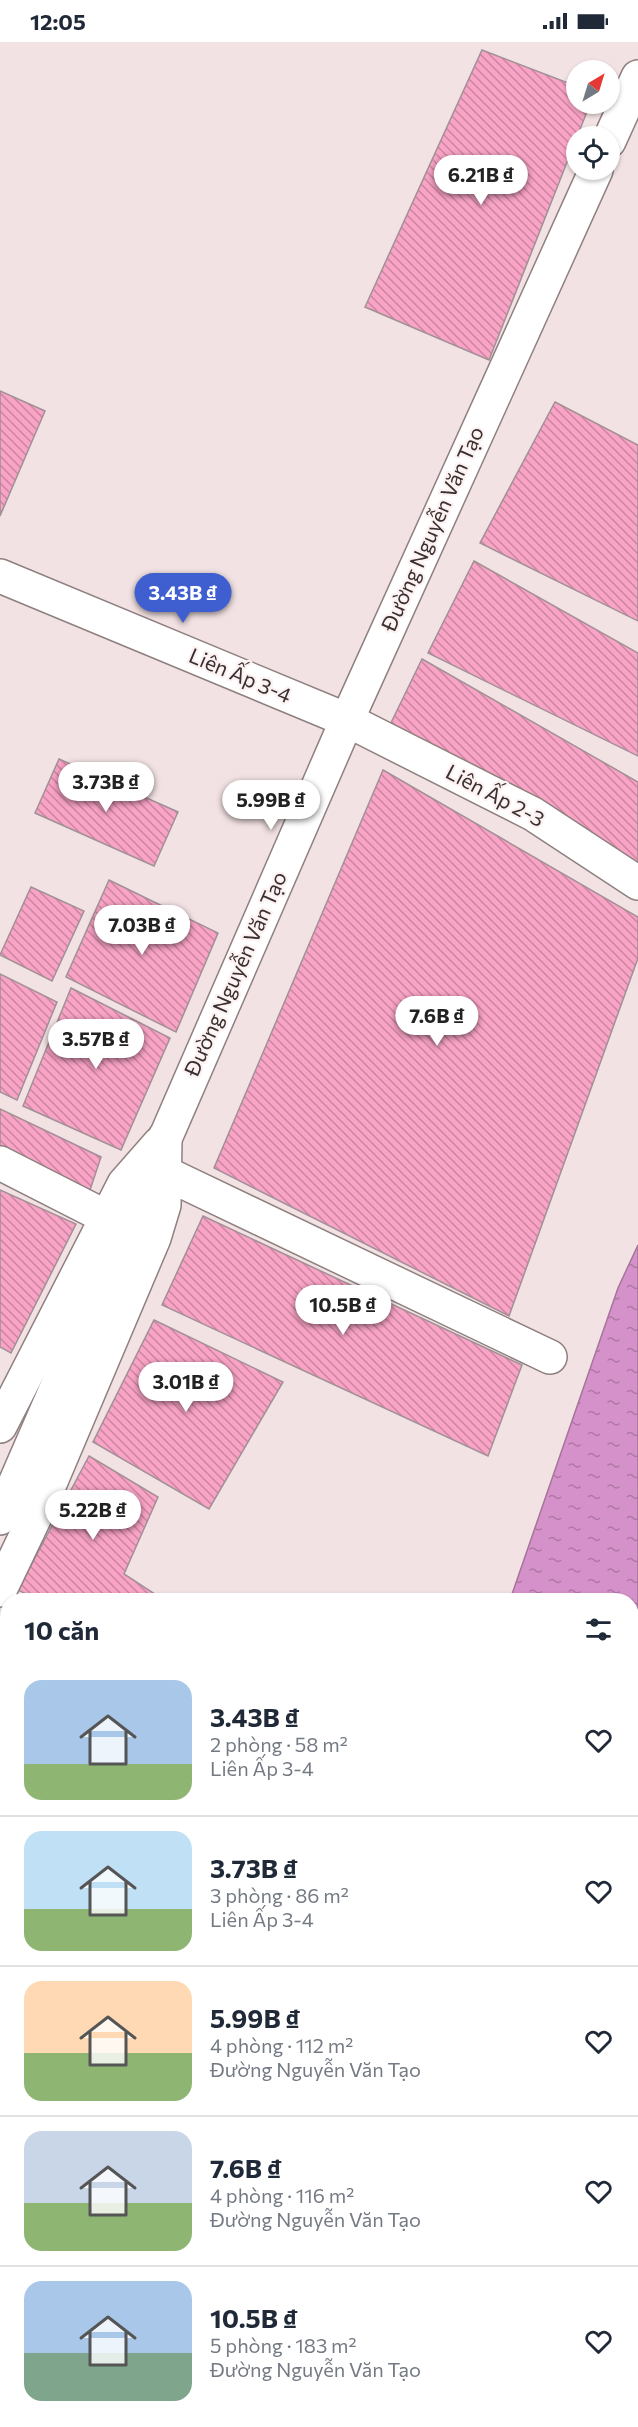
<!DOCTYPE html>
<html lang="vi">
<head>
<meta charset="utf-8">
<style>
	:root { --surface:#fff; --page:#f6f6f7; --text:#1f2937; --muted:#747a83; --line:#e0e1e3; --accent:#3f5fd1 }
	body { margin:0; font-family:Commissioner,sans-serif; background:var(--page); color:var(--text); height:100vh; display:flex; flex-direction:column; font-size:22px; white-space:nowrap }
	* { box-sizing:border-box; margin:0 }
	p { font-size:20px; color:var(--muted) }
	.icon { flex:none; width:33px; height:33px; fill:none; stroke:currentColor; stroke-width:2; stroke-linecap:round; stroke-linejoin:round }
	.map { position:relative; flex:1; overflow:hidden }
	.details { position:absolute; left:0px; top:1551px; width:639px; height:834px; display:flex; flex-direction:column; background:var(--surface); border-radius:24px 24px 0 0; box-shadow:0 2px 4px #0004 }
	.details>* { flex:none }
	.needle { width:39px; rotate:38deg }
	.buttons { position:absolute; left:566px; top:18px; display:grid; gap:12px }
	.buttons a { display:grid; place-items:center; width:54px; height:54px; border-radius:50%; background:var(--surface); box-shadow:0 2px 4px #0004; font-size:30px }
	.price { position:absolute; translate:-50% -51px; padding:0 14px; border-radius:21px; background:#fff; color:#222; font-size:20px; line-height:39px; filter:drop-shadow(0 2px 3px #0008) }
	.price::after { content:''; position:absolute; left:50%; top:36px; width:18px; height:14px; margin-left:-9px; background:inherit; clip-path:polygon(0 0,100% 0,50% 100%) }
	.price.active { background:var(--accent); color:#fff }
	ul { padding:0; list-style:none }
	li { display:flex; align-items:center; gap:18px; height:150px; padding:0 24px }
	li+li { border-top:2px solid var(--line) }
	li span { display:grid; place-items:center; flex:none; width:168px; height:120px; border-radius:18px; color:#555 }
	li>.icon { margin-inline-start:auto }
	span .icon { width:72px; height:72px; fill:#fffc; stroke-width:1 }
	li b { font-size:26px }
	h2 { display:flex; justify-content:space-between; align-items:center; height:72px; padding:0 24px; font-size:26px }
	.status { display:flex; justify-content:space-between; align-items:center; height:42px; padding:0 30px; background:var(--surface); direction:ltr }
	.status svg { height:16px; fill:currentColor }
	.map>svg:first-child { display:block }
</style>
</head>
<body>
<div class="status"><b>12:05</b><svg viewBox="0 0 49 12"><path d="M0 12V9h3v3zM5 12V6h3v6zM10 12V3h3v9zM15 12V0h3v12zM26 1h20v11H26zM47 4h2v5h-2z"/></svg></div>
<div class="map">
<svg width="638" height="2385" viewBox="0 0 638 2385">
	<defs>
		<pattern id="water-ripples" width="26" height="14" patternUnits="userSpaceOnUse" patternTransform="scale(1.5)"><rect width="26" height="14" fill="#d591c9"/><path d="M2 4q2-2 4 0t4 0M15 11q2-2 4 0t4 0" fill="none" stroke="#ae77a4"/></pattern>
		<pattern id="building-back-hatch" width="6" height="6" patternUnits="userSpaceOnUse" patternTransform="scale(1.5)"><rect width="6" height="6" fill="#f9a3c5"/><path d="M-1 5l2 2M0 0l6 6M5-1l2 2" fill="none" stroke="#cb85a1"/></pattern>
	</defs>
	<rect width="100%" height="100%" fill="#f3e2e3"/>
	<path fill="url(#water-ripples)" stroke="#a6749b" stroke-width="1.5" d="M 638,1203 L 638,1735 L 632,1748 L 632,1558 L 510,1558 L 618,1246 Z
		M 0,2177 L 8,2181 L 8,2378 L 256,2378 L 254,2385 L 0,2385 Z"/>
	<path fill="url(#building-back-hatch)" stroke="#a09196" stroke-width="1.5" d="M 482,8 L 576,44 L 576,62 L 590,62 L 489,318 L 365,265 Z
		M 0,349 L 45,369 L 0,474 Z
		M 555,360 L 638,403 L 638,579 L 480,501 Z
		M 474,519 L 638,611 L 638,714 L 428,611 Z
		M 422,617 L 638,740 L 638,831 L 388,687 Z
		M 59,717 L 178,770 L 154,824 L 35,771 Z
		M 383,728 L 638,875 L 638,916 L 509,1274 L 214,1126 Z
		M 109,838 L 218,891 L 176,990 L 66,935 Z
		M 31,845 L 84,869 L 52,939 L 0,913 Z
		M 0,932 L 57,960 L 17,1058 L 0,1050 Z
		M 71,946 L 170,996 L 121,1108 L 23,1064 Z
		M 0,1067 L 101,1115 L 87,1157 L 0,1115 Z
		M 0,1148 L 76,1182 L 11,1311 L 0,1305 Z
		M 203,1174 L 522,1323 L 488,1414 L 162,1263 Z
		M 154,1278 L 283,1340 L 209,1467 L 93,1400 Z
		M 89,1414 L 158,1455 L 124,1532 L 164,1558 L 38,1558 L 18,1548 Z
		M 8,1579 L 8,1710 L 0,1706 L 0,1593 Z
		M 0,1718 L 8,1722 L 8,1850 L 0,1860 Z"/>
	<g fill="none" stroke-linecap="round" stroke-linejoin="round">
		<defs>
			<path id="minor" d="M 0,534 L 347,678 L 533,772 L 638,841
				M 0,1121 L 106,1175
				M 165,1131 L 550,1315
				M 0,1384 L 124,1142 L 160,1101
				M 0,1548 L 43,1458 L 154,1196 L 164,1163 L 165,1095
				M 632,2324 L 638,2330"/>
			<path id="major" d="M 609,99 L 638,35
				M 0,1476 L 347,678 L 596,128"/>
		</defs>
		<use href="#minor" stroke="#8f8080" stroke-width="36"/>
		<use href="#major" stroke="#8f8080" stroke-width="36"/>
		<use href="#minor" stroke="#fff" stroke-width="33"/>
		<use href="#major" stroke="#fff" stroke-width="33"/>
	</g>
	<g text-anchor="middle" stroke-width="4.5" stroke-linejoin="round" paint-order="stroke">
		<g font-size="21" fill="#383131" stroke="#fef1f1">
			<text transform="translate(433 487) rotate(-66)" y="7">Đường Nguyễn Văn Tạo</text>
			<text transform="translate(240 634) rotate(23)" y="7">Liên Ấp 3-4</text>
			<text transform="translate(495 754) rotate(28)" y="7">Liên Ấp 2-3</text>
			<text transform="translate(236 932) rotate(-66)" y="7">Đường Nguyễn Văn Tạo</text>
		</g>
	</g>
</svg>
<div class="buttons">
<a><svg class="needle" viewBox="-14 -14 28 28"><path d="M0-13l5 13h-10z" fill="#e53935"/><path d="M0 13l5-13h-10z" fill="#747a83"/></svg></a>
<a><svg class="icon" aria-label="locate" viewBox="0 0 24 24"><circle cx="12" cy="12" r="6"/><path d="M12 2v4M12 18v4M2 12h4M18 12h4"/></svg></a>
</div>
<b class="price" style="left:481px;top:164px">6.21B ₫</b>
<b class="price active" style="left:183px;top:582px">3.43B ₫</b>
<b class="price" style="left:106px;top:771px">3.73B ₫</b>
<b class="price" style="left:271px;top:789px">5.99B ₫</b>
<b class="price" style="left:142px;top:914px">7.03B ₫</b>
<b class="price" style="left:437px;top:1005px">7.6B ₫</b>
<b class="price" style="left:96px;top:1028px">3.57B ₫</b>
<b class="price" style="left:343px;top:1294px">10.5B ₫</b>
<b class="price" style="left:186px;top:1371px">3.01B ₫</b>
<b class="price" style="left:93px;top:1499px">5.22B ₫</b>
<section class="details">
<h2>10 căn<svg class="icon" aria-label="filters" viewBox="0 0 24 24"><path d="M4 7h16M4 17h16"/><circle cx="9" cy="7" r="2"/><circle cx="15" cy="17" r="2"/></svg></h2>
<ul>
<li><span style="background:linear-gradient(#a9c7e8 70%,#8fb573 0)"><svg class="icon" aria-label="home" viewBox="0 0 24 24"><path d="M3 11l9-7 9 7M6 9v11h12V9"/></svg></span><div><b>3.43B ₫</b><p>2 phòng · 58 m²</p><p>Liên Ấp 3-4</p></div><svg class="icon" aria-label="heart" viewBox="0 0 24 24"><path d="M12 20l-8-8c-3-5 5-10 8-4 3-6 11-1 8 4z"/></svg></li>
<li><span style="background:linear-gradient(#bfe0f5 65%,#8fb573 0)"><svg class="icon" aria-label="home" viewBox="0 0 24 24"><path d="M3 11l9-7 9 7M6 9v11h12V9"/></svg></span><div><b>3.73B ₫</b><p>3 phòng · 86 m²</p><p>Liên Ấp 3-4</p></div><svg class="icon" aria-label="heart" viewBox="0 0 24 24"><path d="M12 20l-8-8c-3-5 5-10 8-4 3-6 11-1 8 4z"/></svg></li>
<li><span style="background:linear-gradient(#ffd9b3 60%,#8fb573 0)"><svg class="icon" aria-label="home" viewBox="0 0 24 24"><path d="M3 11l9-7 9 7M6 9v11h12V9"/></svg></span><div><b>5.99B ₫</b><p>4 phòng · 112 m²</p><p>Đường Nguyễn Văn Tạo</p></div><svg class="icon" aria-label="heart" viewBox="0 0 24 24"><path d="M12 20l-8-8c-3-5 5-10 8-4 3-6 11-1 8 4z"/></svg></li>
<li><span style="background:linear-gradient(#c9d6e8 60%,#8fb573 0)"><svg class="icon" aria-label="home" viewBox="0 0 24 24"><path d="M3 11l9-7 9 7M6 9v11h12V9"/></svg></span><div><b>7.6B ₫</b><p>4 phòng · 116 m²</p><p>Đường Nguyễn Văn Tạo</p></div><svg class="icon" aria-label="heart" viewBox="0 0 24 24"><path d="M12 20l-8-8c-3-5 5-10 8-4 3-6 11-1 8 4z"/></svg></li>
<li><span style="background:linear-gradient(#a9c7e8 60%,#7fa58c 0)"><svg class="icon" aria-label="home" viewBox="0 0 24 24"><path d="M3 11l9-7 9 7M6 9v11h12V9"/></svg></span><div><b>10.5B ₫</b><p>5 phòng · 183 m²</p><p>Đường Nguyễn Văn Tạo</p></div><svg class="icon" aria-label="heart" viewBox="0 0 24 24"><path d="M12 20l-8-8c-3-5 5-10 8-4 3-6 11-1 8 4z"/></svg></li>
</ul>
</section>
</div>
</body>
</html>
